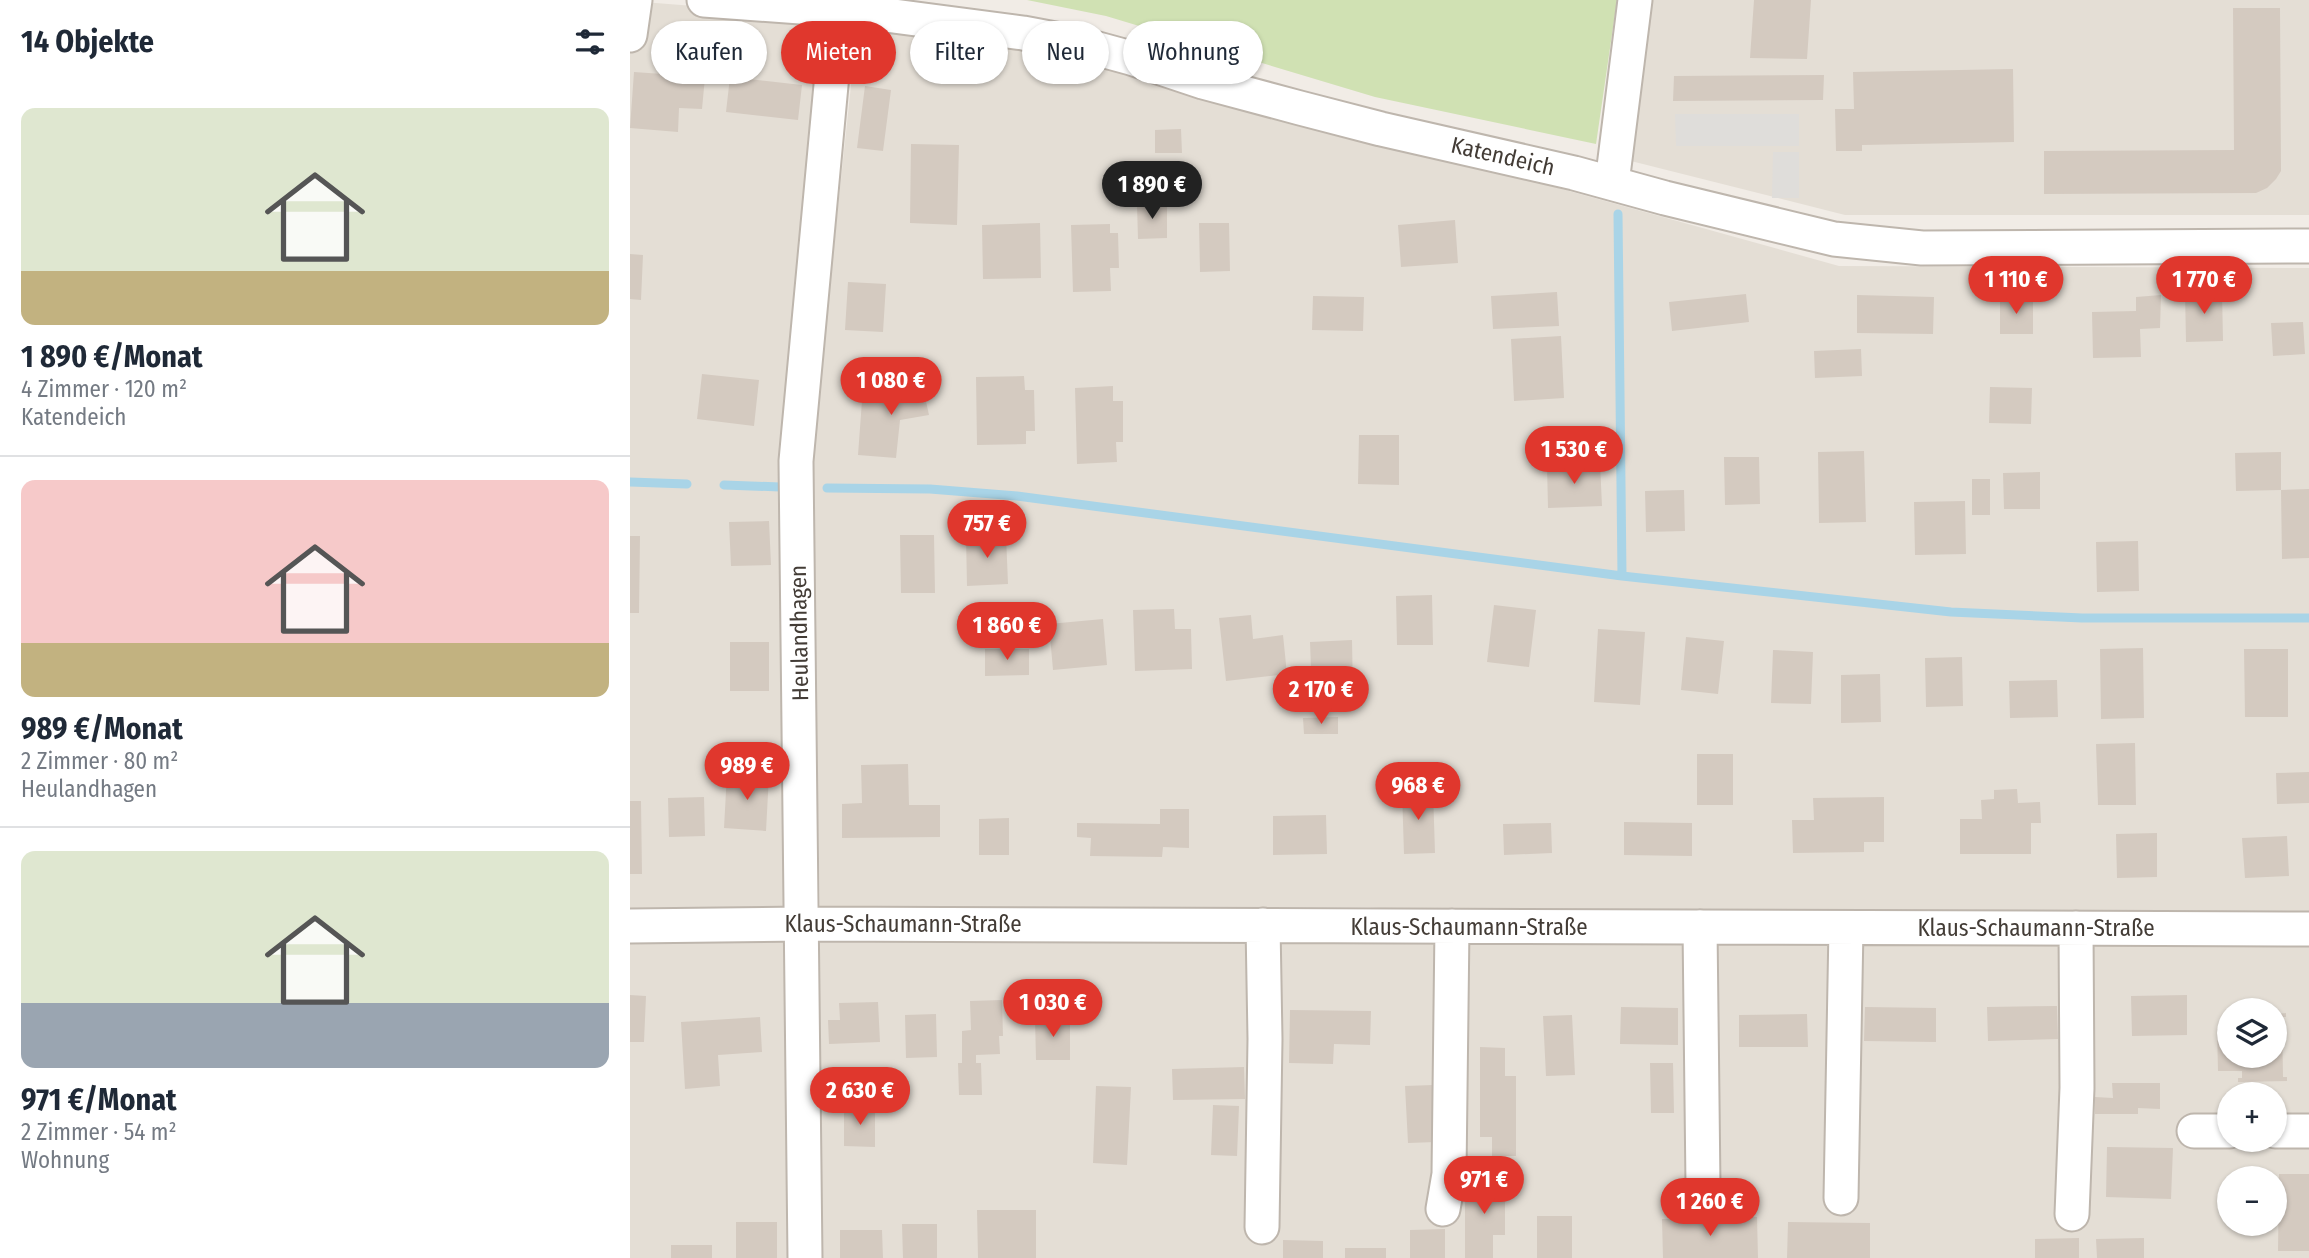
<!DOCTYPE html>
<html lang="de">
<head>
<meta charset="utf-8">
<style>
	:root { --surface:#fff; --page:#f6f6f7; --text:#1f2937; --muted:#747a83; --line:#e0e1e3; --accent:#e0372d }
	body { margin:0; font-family:"Fira Sans Condensed",sans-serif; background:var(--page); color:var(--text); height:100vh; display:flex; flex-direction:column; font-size:26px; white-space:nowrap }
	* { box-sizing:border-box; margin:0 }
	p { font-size:23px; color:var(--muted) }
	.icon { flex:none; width:38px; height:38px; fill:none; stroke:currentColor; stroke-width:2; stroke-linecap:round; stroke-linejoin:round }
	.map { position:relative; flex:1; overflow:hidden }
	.side { display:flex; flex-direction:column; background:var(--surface); width:630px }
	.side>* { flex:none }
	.hud { position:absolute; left:21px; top:21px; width:665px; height:63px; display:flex; gap:14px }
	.controls { position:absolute; left:1587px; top:998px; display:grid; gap:14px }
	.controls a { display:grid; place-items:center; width:70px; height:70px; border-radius:50%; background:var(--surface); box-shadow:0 2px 5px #0004; font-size:35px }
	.price { position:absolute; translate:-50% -60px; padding:0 16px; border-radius:24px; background:var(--accent); color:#fff; font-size:23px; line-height:46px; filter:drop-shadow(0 2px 4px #0008) }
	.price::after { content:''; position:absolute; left:50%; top:42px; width:21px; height:16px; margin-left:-10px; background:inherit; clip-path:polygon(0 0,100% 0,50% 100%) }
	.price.on { background:#222; color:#fff }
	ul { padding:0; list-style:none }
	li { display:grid; align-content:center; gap:14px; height:371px; padding:0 21px }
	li+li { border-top:2px solid var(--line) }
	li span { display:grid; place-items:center; height:217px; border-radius:14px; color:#555 }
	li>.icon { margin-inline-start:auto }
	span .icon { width:126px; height:126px; fill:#fffc; stroke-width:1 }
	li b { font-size:30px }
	h2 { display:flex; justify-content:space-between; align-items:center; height:84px; padding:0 21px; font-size:30px }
	.chip { padding:0 24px; border-radius:32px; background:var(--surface); box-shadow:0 2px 5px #0004; font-size:24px; line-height:63px }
	.chip.on { background:var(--accent); color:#fff }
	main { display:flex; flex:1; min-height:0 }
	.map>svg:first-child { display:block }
</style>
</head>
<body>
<main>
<section class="side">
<h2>14 Objekte<svg class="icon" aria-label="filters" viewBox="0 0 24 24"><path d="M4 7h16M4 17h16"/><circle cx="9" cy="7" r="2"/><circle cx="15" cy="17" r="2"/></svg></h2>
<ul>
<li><span style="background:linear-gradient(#dfe7d0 75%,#c2b280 0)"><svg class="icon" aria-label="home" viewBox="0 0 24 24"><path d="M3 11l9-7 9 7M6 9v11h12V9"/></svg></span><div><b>1 890 €/Monat</b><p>4 Zimmer · 120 m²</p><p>Katendeich</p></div></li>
<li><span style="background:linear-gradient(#f6c9c9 75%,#c2b280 0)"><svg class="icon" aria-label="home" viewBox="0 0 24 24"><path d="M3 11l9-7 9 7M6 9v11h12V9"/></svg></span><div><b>989 €/Monat</b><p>2 Zimmer · 80 m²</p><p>Heulandhagen</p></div></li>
<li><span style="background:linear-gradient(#dfe7d0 70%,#9aa5b1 0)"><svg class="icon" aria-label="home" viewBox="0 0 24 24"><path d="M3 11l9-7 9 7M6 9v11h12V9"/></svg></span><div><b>971 €/Monat</b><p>2 Zimmer · 54 m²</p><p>Wohnung</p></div></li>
</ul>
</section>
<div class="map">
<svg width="1679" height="1258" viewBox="0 0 1679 1258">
	<rect width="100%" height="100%" fill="#f1ece6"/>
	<path fill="#e4ded5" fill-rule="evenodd" d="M 1014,0 L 1679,0 L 1679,215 L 1215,215 L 993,159 Z
		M 0,1 L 190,16 L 149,471 L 159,907 L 0,908 Z
		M 228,20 L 389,38 L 1209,266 L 1679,268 L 1679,923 L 929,923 L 738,907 L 190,907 L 181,460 Z
		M 156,938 L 160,1258 L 0,1258 L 0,940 Z
		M 186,939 L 1679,946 L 1679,1258 L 189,1258 ZM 1600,1010 L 1645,1010 L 1645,1055 L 1600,1055 ZM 1600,1094 L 1645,1094 L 1645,1139 L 1600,1139 ZM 1600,1178 L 1645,1178 L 1645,1223 L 1600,1223 Z"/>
	<path fill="#d0e1b3" d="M 397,0 L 987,0 L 966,144 L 745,97 L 476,16 Z"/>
	<path fill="#dfddda" d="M 1045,114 L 1169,114 L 1169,146 L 1046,146 Z
		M 1143,152 L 1169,152 L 1169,198 L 1142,198 Z"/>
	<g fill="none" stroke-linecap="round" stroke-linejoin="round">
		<path stroke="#a9d4e7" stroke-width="9" d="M 988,214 L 992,576
			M 0,482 L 57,484
			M 94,485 L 150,487
			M 197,488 L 300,489 L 387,496 L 992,576 L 1321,612 L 1452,618 L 1679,618"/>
	</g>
	<path fill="#d4cac0" d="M 1124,0 L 1181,0 L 1177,59 L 1120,58 Z
		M 1603,8 L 1650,8 L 1651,171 L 1646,179 L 1637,188 L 1626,193 L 1414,194 L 1414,151 L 1604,150 Z
		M 1383,69 L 1384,142 L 1232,145 L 1232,151 L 1206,151 L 1205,109 L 1224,109 L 1223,72 Z
		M 4,72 L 75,77 L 72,109 L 49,108 L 48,132 L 0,128 Z
		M 1194,75 L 1193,100 L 1043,101 L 1044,76 Z
		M 100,77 L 172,85 L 168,120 L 96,112 Z
		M 235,86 L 261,90 L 253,151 L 227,148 Z
		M 551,129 L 552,153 L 525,153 L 525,130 Z
		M 281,144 L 329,145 L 327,225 L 280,223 Z
		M 537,204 L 537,238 L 508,239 L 507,205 Z
		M 825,220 L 828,263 L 771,267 L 768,225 Z
		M 410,223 L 411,278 L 353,279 L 352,225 Z
		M 569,223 L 599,223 L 600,271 L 570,272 Z
		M 480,224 L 480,233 L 488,233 L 489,268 L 480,268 L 481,291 L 443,292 L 441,225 Z
		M 0,254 L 13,255 L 11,300 L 0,299 Z
		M 218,282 L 256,284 L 253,332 L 215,330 Z
		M 1555,291 L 1592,291 L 1593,341 L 1556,342 Z
		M 927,292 L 929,326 L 863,329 L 861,296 Z
		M 1116,294 L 1119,322 L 1042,331 L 1039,302 Z
		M 1227,295 L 1304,297 L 1303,334 L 1227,333 Z
		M 1531,295 L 1530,328 L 1510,329 L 1511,357 L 1463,358 L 1462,312 L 1506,311 L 1506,297 Z
		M 683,296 L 734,297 L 733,331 L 682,330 Z
		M 1370,297 L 1403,297 L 1403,334 L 1370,334 Z
		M 1673,322 L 1675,354 L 1643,356 L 1641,323 Z
		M 931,336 L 934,398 L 884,401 L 881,339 Z
		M 1231,349 L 1232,376 L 1185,378 L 1184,351 Z
		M 299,373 L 302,386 L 293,388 L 299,415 L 270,420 L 266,458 L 228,455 L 232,401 L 275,392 L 272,379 Z
		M 72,374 L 129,380 L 124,426 L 67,419 Z
		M 394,376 L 395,390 L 404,390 L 405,431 L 396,431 L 396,444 L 347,445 L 346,377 Z
		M 483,386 L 483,401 L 493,401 L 493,442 L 486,442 L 487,462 L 447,464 L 445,388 Z
		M 1360,387 L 1402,388 L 1401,424 L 1359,423 Z
		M 729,435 L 769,435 L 769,485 L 728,484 Z
		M 1234,451 L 1236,522 L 1189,523 L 1188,452 Z
		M 1651,452 L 1651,490 L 1606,491 L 1605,453 Z
		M 1094,457 L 1129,457 L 1130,504 L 1095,505 Z
		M 970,463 L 972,506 L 918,508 L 917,465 Z
		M 1410,472 L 1410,509 L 1374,509 L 1373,473 Z
		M 1342,479 L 1360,479 L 1360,515 L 1342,515 Z
		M 1679,489 L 1679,558 L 1652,559 L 1651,490 Z
		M 1054,490 L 1055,531 L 1016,532 L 1015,491 Z
		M 1335,501 L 1336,554 L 1285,555 L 1284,502 Z
		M 139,521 L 141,565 L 101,566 L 99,522 Z
		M 270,535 L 304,535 L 305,593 L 271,593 Z
		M 376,535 L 378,584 L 337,586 L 336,536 Z
		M 0,536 L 10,536 L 9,613 L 0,613 Z
		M 1508,541 L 1509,591 L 1467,592 L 1466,542 Z
		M 802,595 L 803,645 L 767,645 L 766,596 Z
		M 864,605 L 906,610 L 899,667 L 857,662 Z
		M 544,609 L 545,629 L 561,629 L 562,669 L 505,671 L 503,610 Z
		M 621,615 L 623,639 L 653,635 L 657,674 L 596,681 L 589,618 Z
		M 473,619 L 477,665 L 423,670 L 419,624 Z
		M 968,629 L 1015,632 L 1010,705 L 964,702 Z
		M 1056,637 L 1094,641 L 1088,694 L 1051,690 Z
		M 722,640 L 723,694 L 682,695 L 680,642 Z
		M 100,642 L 139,642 L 139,691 L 100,691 Z
		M 1513,648 L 1514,718 L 1471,719 L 1470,649 Z
		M 355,649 L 399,649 L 399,675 L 355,676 Z
		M 1614,649 L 1658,649 L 1658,717 L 1615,717 Z
		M 1143,650 L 1183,652 L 1181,704 L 1141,703 Z
		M 1332,657 L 1333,706 L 1296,707 L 1295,658 Z
		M 1250,674 L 1251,722 L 1211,723 L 1211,675 Z
		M 1427,680 L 1428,717 L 1380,718 L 1379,681 Z
		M 708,717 L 708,734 L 674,734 L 673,718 Z
		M 1505,743 L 1506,805 L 1468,805 L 1466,744 Z
		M 1067,754 L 1103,754 L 1103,805 L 1067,805 Z
		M 278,764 L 279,805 L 310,805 L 310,837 L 212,838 L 212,804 L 232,803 L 231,765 Z
		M 1679,772 L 1679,803 L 1647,804 L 1646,773 Z
		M 97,773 L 139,775 L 136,831 L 94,828 Z
		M 1387,789 L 1388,803 L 1410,802 L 1411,823 L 1401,823 L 1401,854 L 1330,854 L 1330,819 L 1352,819 L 1351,800 L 1364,799 L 1364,790 Z
		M 772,790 L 803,790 L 805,853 L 774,854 Z
		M 74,797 L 75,836 L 39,837 L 38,798 Z
		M 1254,797 L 1254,842 L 1234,842 L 1234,852 L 1163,853 L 1162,820 L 1184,820 L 1183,798 Z
		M 0,801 L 11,801 L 12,874 L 0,874 Z
		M 530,809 L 559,809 L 559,848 L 533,847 L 532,857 L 460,856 L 461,838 L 447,837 L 447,823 L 530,824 Z
		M 696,815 L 697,854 L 643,855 L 643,816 Z
		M 379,818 L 379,855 L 349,855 L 349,819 Z
		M 994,822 L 1062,823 L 1062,856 L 994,855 Z
		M 921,823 L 922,853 L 874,855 L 873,824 Z
		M 1527,833 L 1527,877 L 1487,878 L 1486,834 Z
		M 1657,836 L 1659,876 L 1615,878 L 1612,838 Z
		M 0,995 L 16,996 L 14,1042 L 0,1042 Z
		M 1557,995 L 1557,1035 L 1502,1036 L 1501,996 Z
		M 372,1000 L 373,1036 L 369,1036 L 370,1054 L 346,1055 L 346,1063 L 351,1063 L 352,1095 L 329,1095 L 328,1063 L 332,1063 L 332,1031 L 341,1030 L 340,1001 Z
		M 248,1002 L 250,1042 L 199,1044 L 198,1020 L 210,1020 L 209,1003 Z
		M 1427,1006 L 1428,1039 L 1358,1041 L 1357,1007 Z
		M 991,1007 L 1048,1008 L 1048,1045 L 990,1044 Z
		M 1235,1007 L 1306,1008 L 1306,1042 L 1234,1041 Z
		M 660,1010 L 741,1011 L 740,1045 L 704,1044 L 703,1064 L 659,1063 Z
		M 1656,1013 L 1656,1017 L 1652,1017 L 1653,1077 L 1657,1077 L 1657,1081 L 1608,1082 L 1608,1078 L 1612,1078 L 1612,1071 L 1588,1071 L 1587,1029 L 1600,1029 L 1600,1055 L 1645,1055 L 1645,1014 Z
		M 306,1014 L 307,1057 L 276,1058 L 275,1015 Z
		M 1177,1014 L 1178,1047 L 1109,1047 L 1109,1015 Z
		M 942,1015 L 945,1075 L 916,1076 L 913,1016 Z
		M 130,1017 L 132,1052 L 88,1055 L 90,1086 L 55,1089 L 51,1022 Z
		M 440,1017 L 440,1060 L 406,1060 L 405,1018 Z
		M 850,1047 L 875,1048 L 875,1076 L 886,1076 L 886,1156 L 862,1156 L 862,1137 L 850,1137 Z
		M 1020,1063 L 1043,1063 L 1044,1113 L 1021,1113 Z
		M 614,1067 L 615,1099 L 543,1100 L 542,1069 Z
		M 1482,1083 L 1530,1083 L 1530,1109 L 1508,1108 L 1508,1114 L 1465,1114 L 1465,1097 L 1483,1098 Z
		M 803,1085 L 806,1142 L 778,1143 L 775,1086 Z
		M 466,1086 L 501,1087 L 497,1165 L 463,1163 Z
		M 583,1105 L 609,1106 L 607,1156 L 581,1155 Z
		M 214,1107 L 245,1107 L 245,1147 L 214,1146 Z
		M 1477,1147 L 1543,1148 L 1541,1199 L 1476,1197 Z
		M 1649,1174 L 1679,1174 L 1679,1251 L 1648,1251 Z
		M 835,1179 L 875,1179 L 875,1235 L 863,1235 L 863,1258 L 835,1258 Z
		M 347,1210 L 406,1210 L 406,1258 L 348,1258 Z
		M 907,1216 L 942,1216 L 942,1258 L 907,1258 Z
		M 1127,1217 L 1128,1258 L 1033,1258 L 1032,1219 Z
		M 106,1222 L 147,1222 L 147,1258 L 106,1258 Z
		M 1158,1222 L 1240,1223 L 1240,1258 L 1157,1258 Z
		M 272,1224 L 307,1224 L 307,1258 L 273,1258 Z
		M 815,1229 L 815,1258 L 780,1258 L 780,1230 Z
		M 210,1230 L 252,1230 L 253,1258 L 210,1258 Z
		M 1449,1238 L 1449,1258 L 1405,1258 L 1405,1239 Z
		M 1514,1238 L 1514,1258 L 1467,1258 L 1466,1239 Z
		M 653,1240 L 693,1241 L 693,1258 L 653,1258 Z
		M 41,1245 L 82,1245 L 82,1258 L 41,1258 Z
		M 715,1248 L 756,1248 L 756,1258 L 715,1258 Z"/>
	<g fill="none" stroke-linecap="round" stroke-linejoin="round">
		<defs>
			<path id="minor" d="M 74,0 L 225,11 L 393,33 L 446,43 L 501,58 L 573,82 L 670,108 L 751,129 L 944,173 L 1035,198 L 1204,239 L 1292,248 L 1679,246
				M 0,35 L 5,0
				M 982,183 L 1005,0
				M 0,926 L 173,924 L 1679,929
				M 1070,927 L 1073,1186
				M 1564,1131 L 1600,1131
				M 1645,1131 L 1679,1131
				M 1211,1198 L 1216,928
				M 813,1209 L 819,1174 L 822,926
				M 1442,1214 L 1447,1088 L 1446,928
				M 632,1227 L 635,1039 L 633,925
				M 175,1258 L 166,461 L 208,10"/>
		</defs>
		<use href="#minor" stroke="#beb6ad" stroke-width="37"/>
		<use href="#minor" stroke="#fff" stroke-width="33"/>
	</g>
	<g text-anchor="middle" stroke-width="5" stroke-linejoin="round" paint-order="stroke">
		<g font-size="23" fill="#433c36" stroke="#fff">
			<text transform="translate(873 156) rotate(13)" y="8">Katendeich</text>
			<text transform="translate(169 633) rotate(-91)" y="8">Heulandhagen</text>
			<text x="273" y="932">Klaus-Schaumann-Straße</text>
			<text x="839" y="935">Klaus-Schaumann-Straße</text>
			<text x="1406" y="936">Klaus-Schaumann-Straße</text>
		</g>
	</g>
</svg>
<div class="controls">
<a><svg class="icon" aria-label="layers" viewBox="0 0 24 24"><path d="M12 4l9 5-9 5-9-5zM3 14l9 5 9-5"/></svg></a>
<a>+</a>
<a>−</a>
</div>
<b class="price on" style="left:522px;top:221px">1 890 €</b>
<b class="price" style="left:1386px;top:316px">1 110 €</b>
<b class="price" style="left:1574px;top:316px">1 770 €</b>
<b class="price" style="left:261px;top:417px">1 080 €</b>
<b class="price" style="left:944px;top:486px">1 530 €</b>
<b class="price" style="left:357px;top:560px">757 €</b>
<b class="price" style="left:377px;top:662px">1 860 €</b>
<b class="price" style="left:691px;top:726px">2 170 €</b>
<b class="price" style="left:117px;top:802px">989 €</b>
<b class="price" style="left:788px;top:822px">968 €</b>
<b class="price" style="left:423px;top:1039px">1 030 €</b>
<b class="price" style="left:230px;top:1127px">2 630 €</b>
<b class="price" style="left:854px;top:1216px">971 €</b>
<b class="price" style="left:1080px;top:1238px">1 260 €</b>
<div class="hud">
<a class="chip">Kaufen</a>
<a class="chip on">Mieten</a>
<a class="chip">Filter</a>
<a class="chip">Neu</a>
<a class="chip">Wohnung</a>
</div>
</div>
</main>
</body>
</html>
